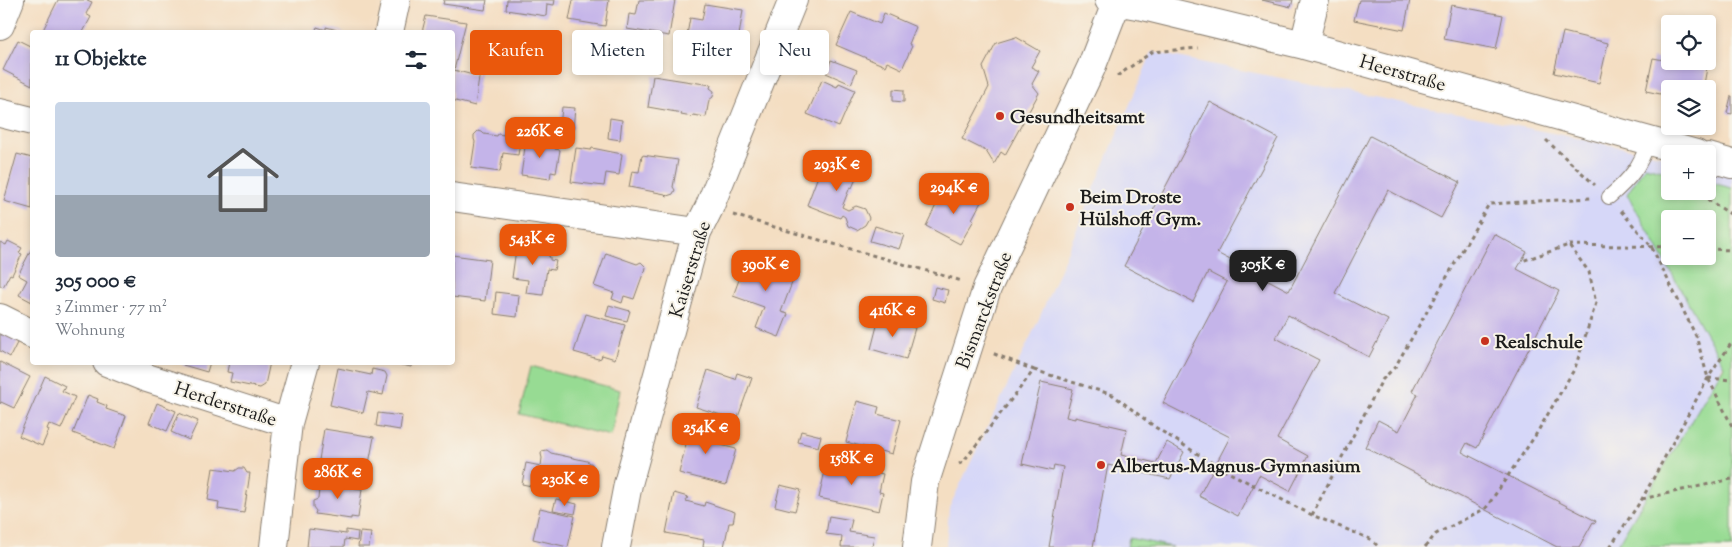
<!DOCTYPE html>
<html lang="de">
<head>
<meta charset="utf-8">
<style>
	:root { --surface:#fff; --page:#f2f2f3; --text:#1f2937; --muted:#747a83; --accent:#ea580c }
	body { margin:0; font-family:"Sorts Mill Goudy",serif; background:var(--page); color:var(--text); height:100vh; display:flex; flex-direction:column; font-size:19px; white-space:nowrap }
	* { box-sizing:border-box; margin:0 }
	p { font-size:16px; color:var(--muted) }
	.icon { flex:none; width:28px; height:28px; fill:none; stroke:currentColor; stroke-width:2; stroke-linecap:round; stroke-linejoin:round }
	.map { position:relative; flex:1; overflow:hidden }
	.details { position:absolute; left:30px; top:30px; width:425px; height:335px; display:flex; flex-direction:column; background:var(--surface); border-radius:5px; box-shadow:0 2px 8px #0003 }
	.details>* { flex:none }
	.top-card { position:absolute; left:470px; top:30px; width:475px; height:45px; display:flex; gap:10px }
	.buttons { position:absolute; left:1661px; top:15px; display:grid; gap:10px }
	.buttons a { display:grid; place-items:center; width:55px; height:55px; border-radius:5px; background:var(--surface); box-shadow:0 2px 8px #0003; font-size:25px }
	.price { position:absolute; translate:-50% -42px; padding:0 11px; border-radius:10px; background:var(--accent); color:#fff; font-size:16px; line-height:32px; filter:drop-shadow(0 1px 2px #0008) }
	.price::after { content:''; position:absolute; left:50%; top:30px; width:15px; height:11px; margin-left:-8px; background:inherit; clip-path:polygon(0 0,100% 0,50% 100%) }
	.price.active { background:#222; color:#fff }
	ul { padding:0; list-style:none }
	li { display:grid; align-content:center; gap:10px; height:265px; padding:0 25px }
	li span { display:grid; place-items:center; height:155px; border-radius:5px; color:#555 }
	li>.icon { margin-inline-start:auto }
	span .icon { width:90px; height:90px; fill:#fffc; stroke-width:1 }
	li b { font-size:21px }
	h2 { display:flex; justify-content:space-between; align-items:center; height:60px; padding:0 25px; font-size:21px }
	.pill { padding:0 18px; border-radius:5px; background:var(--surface); box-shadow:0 2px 8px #0003; font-size:18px; line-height:45px }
	.pill.active { background:var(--accent); color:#fff }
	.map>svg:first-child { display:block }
</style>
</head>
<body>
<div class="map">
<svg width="1732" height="547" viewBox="0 0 1732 547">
	<rect width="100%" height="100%" fill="#f7f3e8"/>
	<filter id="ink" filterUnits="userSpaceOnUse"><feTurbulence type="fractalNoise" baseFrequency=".02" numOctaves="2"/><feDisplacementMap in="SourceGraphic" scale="10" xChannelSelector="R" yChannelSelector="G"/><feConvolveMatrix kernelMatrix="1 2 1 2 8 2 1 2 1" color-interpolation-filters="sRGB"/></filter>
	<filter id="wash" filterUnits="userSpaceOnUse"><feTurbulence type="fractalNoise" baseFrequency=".0096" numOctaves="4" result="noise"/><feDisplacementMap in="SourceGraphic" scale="20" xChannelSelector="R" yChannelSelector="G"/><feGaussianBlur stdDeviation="1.12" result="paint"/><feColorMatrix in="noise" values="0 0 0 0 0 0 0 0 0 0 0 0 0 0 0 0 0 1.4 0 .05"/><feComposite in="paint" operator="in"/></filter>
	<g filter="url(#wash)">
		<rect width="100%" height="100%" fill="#f4dec2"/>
		<path fill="#d6d7f8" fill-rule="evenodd" d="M 1152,52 L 1670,157 L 1670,191 L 1708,191 L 1708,164 L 1732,169 L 1732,345 L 1638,547 L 946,547 L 949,508 L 1038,321 ZM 1670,219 L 1708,219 L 1708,256 L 1670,256 Z"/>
		<path fill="#97db93" stroke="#5a7c58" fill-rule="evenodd" d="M 1645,166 L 1670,172 L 1670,191 L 1708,191 L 1708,182 L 1732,188 L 1732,547 L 1616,547 L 1724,366 L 1627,194 ZM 1670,219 L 1708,219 L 1708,256 L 1670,256 Z
			M 531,366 L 620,390 L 611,436 L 519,414 Z
			M 1129,538 L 1172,547 L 1127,547 Z"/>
		<g id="blocks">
			<path fill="#c4b4e9" d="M 58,0 L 87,0 L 92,2 L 86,14 L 91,17 L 83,32 L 42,32 Z
				M 444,0 L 487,0 L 485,10 L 443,4 Z
				M 507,0 L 555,0 L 554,5 L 547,4 L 546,16 L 506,10 Z
				M 573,0 L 609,0 L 605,26 L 569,20 Z
				M 639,0 L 675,0 L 669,36 L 627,29 L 629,14 L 636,15 Z
				M 1262,0 L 1293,0 L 1291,7 Z
				M 1359,0 L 1410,0 L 1404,30 L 1354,20 Z
				M 705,4 L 743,10 L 738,42 L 700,35 L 699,42 L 686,40 L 690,18 L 702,20 Z
				M 1451,5 L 1503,15 L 1496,49 L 1444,39 Z
				M 851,12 L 880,24 L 884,13 L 916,27 L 909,44 L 912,46 L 902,69 L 887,62 L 885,66 L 836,45 Z
				M 426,16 L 466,22 L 454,70 L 477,76 L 478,71 L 480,71 L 475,106 L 452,100 L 452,32 L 422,32 Z
				M 317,27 L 326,30 L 326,27 L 345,32 L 315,32 Z
				M 1563,32 L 1608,43 L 1599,83 L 1554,73 Z
				M 1016,37 L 1040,51 L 1031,67 L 1039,71 L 1032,84 L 1039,93 L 1005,155 L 1001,152 L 994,164 L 986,151 L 962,139 L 989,87 L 983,67 L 996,43 Z
				M 18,40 L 32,47 L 32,85 L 3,70 Z
				M 1653,58 L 1707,68 L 1703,89 L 1670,89 L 1670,96 L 1646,91 Z
				M 831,60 L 857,70 L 851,84 L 826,73 Z
				M 653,76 L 711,85 L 710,88 L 714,91 L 713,97 L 709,100 L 706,117 L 693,115 L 692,117 L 681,115 L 682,113 L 648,107 Z
				M 822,80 L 837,87 L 839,83 L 855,90 L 839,127 L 807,114 Z
				M 893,89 L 904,90 L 904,102 L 893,101 Z
				M 1731,96 L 1732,96 L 1732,114 L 1727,113 Z
				M 1210,102 L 1278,138 L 1217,253 L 1289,291 L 1370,136 L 1460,182 L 1441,218 L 1388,190 L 1335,293 L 1388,320 L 1369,357 L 1288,315 L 1276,338 L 1319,360 L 1277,439 L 1308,456 L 1290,491 L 1259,475 L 1238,516 L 1199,496 L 1230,437 L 1163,403 L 1227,282 L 1208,272 L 1193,302 L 1124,266 Z
				M 562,107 L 575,108 L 573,129 L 560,127 Z
				M 610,118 L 622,120 L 620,140 L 608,138 Z
				M 505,128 L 522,131 L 518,155 L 503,153 L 500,172 L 471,168 L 475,142 L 474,139 L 474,135 L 478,131 L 482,132 L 484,134 L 497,136 L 498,134 L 504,135 Z
				M 527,139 L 546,143 L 549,141 L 553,141 L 556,145 L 555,149 L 560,150 L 556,173 L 551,172 L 550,179 L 521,175 L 525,147 L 524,141 Z
				M 576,148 L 591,150 L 592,148 L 622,154 L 619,175 L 606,173 L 604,186 L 571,182 Z
				M 17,154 L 32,158 L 32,209 L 4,201 Z
				M 642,155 L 678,160 L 673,187 L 675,190 L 673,194 L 667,196 L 665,194 L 629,187 L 632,171 L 639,172 Z
				M 823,156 L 860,169 L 852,188 L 850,187 L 842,207 L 848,210 L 856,206 L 865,209 L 869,218 L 865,225 L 857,230 L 848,226 L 845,217 L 842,215 L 840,218 L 807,205 L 818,176 L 817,176 Z
				M 949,185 L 981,202 L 972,219 L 974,220 L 960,244 L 926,226 L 938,201 L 940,202 Z
				M 875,226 L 904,235 L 899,249 L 870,241 Z
				M 1494,234 L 1527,252 L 1517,269 L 1559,291 L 1477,448 L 1467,443 L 1462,452 L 1596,521 L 1595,523 L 1593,522 L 1579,547 L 1557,547 L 1365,447 L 1378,420 L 1399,431 L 1418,394 L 1412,391 Z
				M 8,241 L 22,248 L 19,253 L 22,254 L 12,275 L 10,274 L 3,287 L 0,285 L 0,242 L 6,245 Z
				M 517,242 L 550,246 L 549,257 L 550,257 L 550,260 L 556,261 L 554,270 L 547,269 L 543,295 L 526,293 L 528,280 L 512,278 Z
				M 32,248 L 32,302 L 19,295 L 27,280 L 18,275 Z
				M 606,253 L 637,264 L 641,262 L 646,267 L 645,272 L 643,274 L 634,299 L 624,296 L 622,303 L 612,299 L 614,293 L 594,286 Z
				M 452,255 L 490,260 L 485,301 L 452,297 Z
				M 747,258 L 774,268 L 777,260 L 792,266 L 789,273 L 795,275 L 781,312 L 788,314 L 779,337 L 756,328 L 764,307 L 733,296 Z
				M 935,287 L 948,290 L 945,303 L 932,299 Z
				M 496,292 L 519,295 L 517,317 L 494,314 Z
				M 609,305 L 630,311 L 627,321 L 606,316 Z
				M 586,314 L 625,325 L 615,359 L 602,355 L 601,358 L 598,359 L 574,352 Z
				M 891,317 L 904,320 L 903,324 L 915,328 L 906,359 L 871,349 L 879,318 L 890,321 Z
				M 0,331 L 18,341 L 10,357 L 0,351 Z
				M 0,362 L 30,377 L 14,408 L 1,402 L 0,404 Z
				M 184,362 L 210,362 L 207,372 L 183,365 Z
				M 229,362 L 270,362 L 265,385 L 260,388 L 230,382 L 232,373 L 227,372 Z
				M 389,362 L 412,362 L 411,367 Z
				M 338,368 L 371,375 L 372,369 L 385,372 L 387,376 L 383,395 L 368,392 L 363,413 L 330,405 Z
				M 708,370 L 735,379 L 737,373 L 752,378 L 737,420 L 696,407 Z
				M 45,376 L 65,386 L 62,391 L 75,397 L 61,429 L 49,424 L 47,429 L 49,430 L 42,446 L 19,436 Z
				M 1041,382 L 1073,389 L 1066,417 L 1075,419 L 1075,417 L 1127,429 L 1121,455 L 1156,463 L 1167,442 L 1184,452 L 1170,479 L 1108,465 L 1093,547 L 1049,547 L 1063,467 L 1054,465 L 1053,471 L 1022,464 Z
				M 88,395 L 98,399 L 97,402 L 107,406 L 106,409 L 126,416 L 114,449 L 73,433 Z
				M 857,401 L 879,407 L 877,414 L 901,420 L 892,454 L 846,442 Z
				M 157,403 L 176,411 L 167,431 L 149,423 Z
				M 179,413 L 198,421 L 189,440 L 171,432 Z
				M 378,413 L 402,416 L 400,430 L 376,426 Z
				M 692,419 L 713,424 L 709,442 L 736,449 L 726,485 L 679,473 Z
				M 324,429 L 374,437 L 368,469 L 319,460 Z
				M 801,431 L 821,436 L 818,447 L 798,442 Z
				M 547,450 L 551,453 L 587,461 L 592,464 L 593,467 L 590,472 L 584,472 L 580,493 L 537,484 L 536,487 L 522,484 L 526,463 L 541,466 L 542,458 L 541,454 L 542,451 Z
				M 827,461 L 883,474 L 879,492 L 883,493 L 879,511 L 819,498 Z
				M 213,468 L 235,471 L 239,468 L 244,468 L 247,473 L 250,473 L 244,513 L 218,509 L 219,502 L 208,500 Z
				M 320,480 L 355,486 L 355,488 L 362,489 L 358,518 L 351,517 L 351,519 L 315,514 L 316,511 L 313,507 L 313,501 L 318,499 Z
				M 780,485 L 801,490 L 795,511 L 775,506 Z
				M 674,493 L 688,497 L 686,501 L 704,506 L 705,502 L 735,512 L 733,523 L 729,523 L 724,547 L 703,547 L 704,540 L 666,533 Z
				M 556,499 L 577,504 L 575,514 L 553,510 Z
				M 540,508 L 575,516 L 568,547 L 533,539 Z
				M 829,516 L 852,520 L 849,532 L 874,536 L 872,547 L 841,547 L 842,536 L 826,534 Z
				M 309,529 L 346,534 L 346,530 L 358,532 L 357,541 L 345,539 L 344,547 L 307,547 Z
				M 360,532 L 371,533 L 369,547 L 358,547 Z"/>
		</g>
	</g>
	<g filter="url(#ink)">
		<use href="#blocks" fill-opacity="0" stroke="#887d6f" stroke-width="1"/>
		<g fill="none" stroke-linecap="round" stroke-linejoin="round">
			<defs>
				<path id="lane" d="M 1609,197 C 1631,178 1639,168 1649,141"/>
				<path id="street" d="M 1109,0 L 1143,6 L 1304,45 L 1696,154
					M 0,25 L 10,0
					M 389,32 L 396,0
					M 1304,45 L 1315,0
					M 0,113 L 32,121
					M 1708,157 L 1732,164
					M 452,197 L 697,232
					M 0,318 L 32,334
					M 107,362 L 147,378 L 288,423
					M 274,547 L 288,423 L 305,362
					M 616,547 L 628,484 L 697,232 L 709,208 L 793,0
					M 917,547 L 925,482 L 987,288 L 1091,68 L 1117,1"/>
			</defs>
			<use href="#lane" stroke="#887d6f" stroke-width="16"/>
			<use href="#street" stroke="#887d6f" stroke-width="30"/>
			<path stroke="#887d6f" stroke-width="3" stroke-dasharray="4 4" stroke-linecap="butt" d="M 1117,76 L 1152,52 L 1198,48
				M 1546,140 L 1595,185
				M 1694,191 L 1732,215
				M 1621,211 L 1651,246 L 1696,336 L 1708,378 L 1732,426
				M 733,215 L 962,281
				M 1569,245 L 1670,247
				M 1708,249 L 1732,250
				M 1034,370 L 1113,395 L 1155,427 L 1220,468 L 1312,515 L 1370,539 L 1379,547
				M 1708,378 L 1732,380
				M 959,464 L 963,462 L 1034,370 L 992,353
				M 1642,499 L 1732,479
				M 1312,515 L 1382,380 L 1395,367 L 1489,204 L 1591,198
				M 1425,547 L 1436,534 L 1486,508 L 1535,436 L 1575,368 L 1596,303 L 1589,272 L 1569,245 L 1522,261
				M 1610,547 L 1642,499 L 1708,378 L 1732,342"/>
			<use href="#lane" stroke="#fff" stroke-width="14"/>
			<use href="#street" stroke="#fff" stroke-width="28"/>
		</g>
	</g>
	<g fill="#c8321e" stroke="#f7f3e8" stroke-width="2">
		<circle cx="1000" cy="116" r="5"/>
		<circle cx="1070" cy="207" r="5"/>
		<circle cx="1485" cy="341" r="5"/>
		<circle cx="1101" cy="465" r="5"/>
	</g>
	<g text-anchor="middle" stroke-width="4" stroke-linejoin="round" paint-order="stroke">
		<g font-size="19" fill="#1c1c1c" stroke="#f7f3e8">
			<text transform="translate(1403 72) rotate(16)" y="7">Heerstraße</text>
			<text transform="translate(689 269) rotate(-73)" y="7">Kaiserstraße</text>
			<text transform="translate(983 310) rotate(-69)" y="7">Bismarckstraße</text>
			<text transform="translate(226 403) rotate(18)" y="7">Herderstraße</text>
		</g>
		<g font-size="19" font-weight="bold" fill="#1c1c1c" stroke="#f7f3e8" text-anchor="start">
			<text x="1010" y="123">Gesundheitsamt</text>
			<text x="1080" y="203">Beim Droste<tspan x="1080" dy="22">Hülshoff Gym.</tspan></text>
			<text x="1495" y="348">Realschule</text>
			<text x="1111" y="472">Albertus-Magnus-Gymnasium</text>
		</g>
	</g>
</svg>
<div class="buttons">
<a><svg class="icon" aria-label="locate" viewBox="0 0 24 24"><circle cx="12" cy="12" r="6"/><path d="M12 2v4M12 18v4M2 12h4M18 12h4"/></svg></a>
<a><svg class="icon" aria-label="layers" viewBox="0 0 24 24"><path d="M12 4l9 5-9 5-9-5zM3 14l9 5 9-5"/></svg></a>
<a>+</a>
<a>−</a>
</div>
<b class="price" style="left:540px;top:159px">226K €</b>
<b class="price" style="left:837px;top:192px">293K €</b>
<b class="price" style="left:954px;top:215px">294K €</b>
<b class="price" style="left:533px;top:266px">543K €</b>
<b class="price" style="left:766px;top:292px">390K €</b>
<b class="price active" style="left:1263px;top:292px">305K €</b>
<b class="price" style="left:893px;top:338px">416K €</b>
<b class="price" style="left:706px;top:455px">254K €</b>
<b class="price" style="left:852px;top:486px">158K €</b>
<b class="price" style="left:338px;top:500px">286K €</b>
<b class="price" style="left:565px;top:507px">230K €</b>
<div class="top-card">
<a class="pill active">Kaufen</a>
<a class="pill">Mieten</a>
<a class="pill">Filter</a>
<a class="pill">Neu</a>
</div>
<section class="details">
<h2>11 Objekte<svg class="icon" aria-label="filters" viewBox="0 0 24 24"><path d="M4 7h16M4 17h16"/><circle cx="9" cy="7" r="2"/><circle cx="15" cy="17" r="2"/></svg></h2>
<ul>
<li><span style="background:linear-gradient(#c9d6e8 60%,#9aa5b1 0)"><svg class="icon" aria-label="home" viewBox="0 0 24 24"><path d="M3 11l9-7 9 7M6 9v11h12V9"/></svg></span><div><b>305 000 €</b><p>3 Zimmer · 77 m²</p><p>Wohnung</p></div></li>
</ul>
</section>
</div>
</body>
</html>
